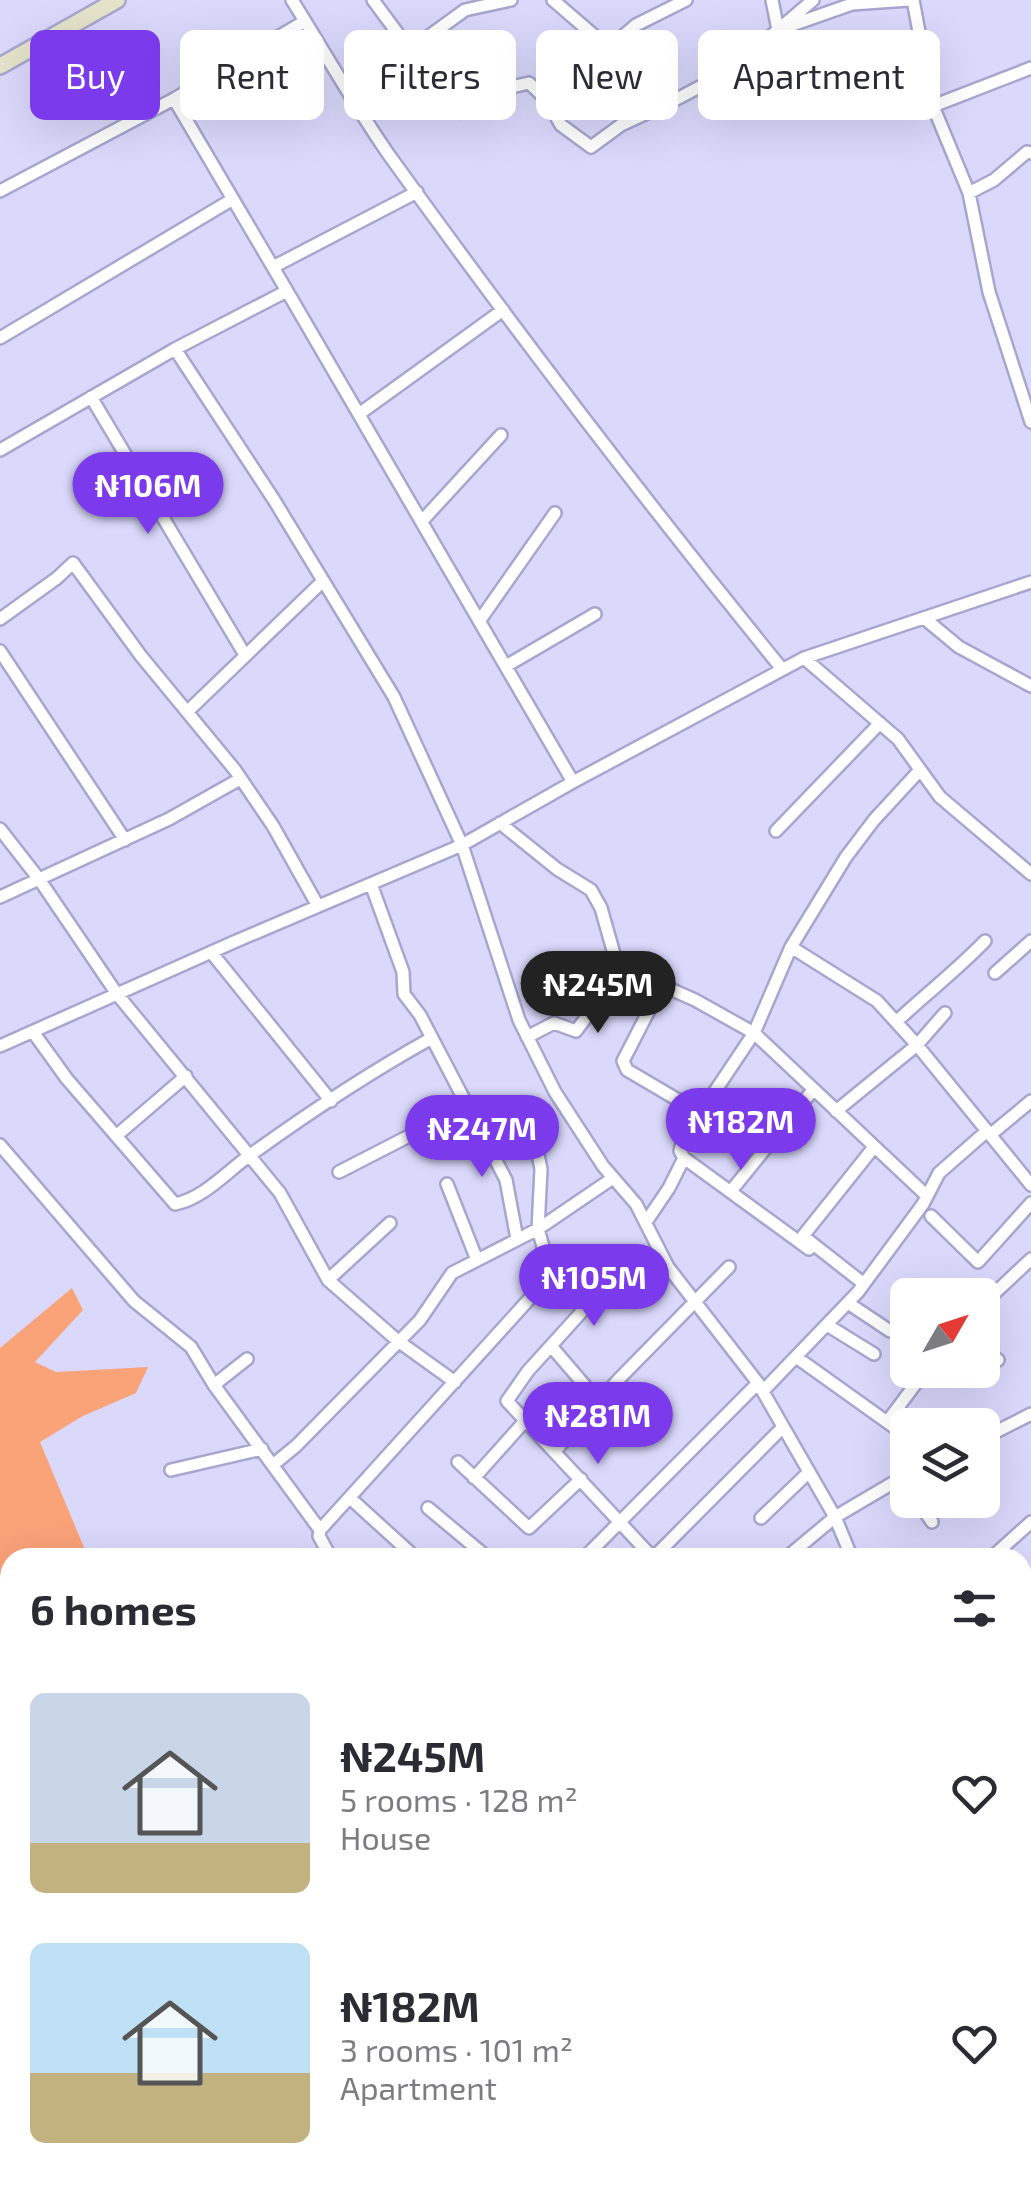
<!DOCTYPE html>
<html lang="en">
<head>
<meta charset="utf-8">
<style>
	:root { --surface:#fff; --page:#f2f2f3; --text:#2b2b33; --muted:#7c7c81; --accent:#7c3aed }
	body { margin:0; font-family:"Exo 2",sans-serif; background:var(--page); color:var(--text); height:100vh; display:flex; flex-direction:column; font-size:38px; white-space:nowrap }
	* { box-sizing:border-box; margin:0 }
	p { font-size:32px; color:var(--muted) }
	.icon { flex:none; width:55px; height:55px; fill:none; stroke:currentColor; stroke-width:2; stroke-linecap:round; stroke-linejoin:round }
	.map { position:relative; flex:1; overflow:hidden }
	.sheet { position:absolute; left:0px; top:1548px; width:1032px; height:642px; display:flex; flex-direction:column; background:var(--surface); border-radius:30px 30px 0 0; box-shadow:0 10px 40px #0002 }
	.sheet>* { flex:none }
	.banner { position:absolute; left:30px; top:30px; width:972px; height:90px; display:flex; gap:20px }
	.needle { width:65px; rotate:51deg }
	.buttons { position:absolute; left:890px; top:1278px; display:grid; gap:20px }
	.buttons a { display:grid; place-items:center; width:110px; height:110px; border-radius:15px; background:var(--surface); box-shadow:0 10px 40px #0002; font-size:50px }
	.price { position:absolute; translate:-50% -85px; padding:0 22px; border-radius:35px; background:var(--accent); color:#fff; font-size:32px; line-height:65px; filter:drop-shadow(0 2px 5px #0008) }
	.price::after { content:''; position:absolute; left:50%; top:60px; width:30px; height:22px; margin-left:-15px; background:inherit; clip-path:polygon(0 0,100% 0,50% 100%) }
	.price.on { background:#222; color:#fff }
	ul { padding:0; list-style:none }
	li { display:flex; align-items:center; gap:30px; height:250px; padding:0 30px }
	li span { display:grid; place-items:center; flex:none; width:280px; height:200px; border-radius:15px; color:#555 }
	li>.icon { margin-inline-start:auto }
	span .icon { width:120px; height:120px; fill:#fffc; stroke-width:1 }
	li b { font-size:42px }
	h2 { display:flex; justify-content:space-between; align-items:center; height:120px; padding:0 30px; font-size:42px }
	.tag { padding:0 35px; border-radius:15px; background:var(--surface); box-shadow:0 10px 40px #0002; font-size:35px; line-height:90px }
	.tag.on { background:var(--accent); color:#fff }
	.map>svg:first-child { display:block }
</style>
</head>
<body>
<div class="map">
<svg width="1031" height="2189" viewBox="0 0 1031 2189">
	<rect width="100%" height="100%" fill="#dad9fc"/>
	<path fill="#faa278" d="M 72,1288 L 83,1310 L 35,1362 L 56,1372 L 148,1367 L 136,1393 L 83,1416 L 40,1442 L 88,1557 L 10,1558 L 10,1589 L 0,1577 L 0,1348 Z"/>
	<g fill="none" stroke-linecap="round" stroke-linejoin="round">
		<defs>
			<path id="street" d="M 292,0 C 324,51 354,105 389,155 C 515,330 646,502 782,669
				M 373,0 L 410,50 L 465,10 L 511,0
				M 553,0 L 671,102 L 726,73 L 778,30 L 852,4 L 909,0
				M 772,0 L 778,30 L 813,0
				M 913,0 L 933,106 L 969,193 L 989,292 L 1031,422
				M 609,48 L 636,25 L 686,0
				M 410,50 L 427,84 L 461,112 L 498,90 L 529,83 L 547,100 L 561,125 L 591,147 L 621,125 L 671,102
				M 933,106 L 1031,68
				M 0,191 L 174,99 L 305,21
				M 969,193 L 994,180 L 1027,152 L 1031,153
				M 273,267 L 417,192
				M 287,291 L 573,782
				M 0,338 L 233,199
				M 175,349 L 274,500 L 394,697 L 462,845 L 519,1020 L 555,1092 L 603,1166 L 636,1204 L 668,1267 L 758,1383 L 835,1517 L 852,1558
				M 91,397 L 245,655
				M 359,414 L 503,310
				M 0,450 L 175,349 L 287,291 L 174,99
				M 422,521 L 501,435
				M 924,618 L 959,647 L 1031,686
				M 0,619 L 57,578 L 73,563 L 141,656 L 235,770 L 273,826 L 318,906
				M 480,620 L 555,513
				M 0,651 L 125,840
				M 804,658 L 898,739 L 940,797 L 1031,874
				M 506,666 L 595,614
				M 188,711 L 323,581
				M 500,823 L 557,869 L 591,890 L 601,908 L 614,954 L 623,968 L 695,1000 L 754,1033 L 927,1196
				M 0,829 L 39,879 L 117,994 L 280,1193 L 328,1280 L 398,1341 L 455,1382
				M 776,831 L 880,723
				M 371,884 L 403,972 L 404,994 L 420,1015 L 506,1180 L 517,1239
				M 0,897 L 169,819 L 240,779
				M 791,947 L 877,1001 L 917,1045 L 1031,1185
				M 211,952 L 331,1101
				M 995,973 L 1031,941
				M 662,985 L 623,1061 L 627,1070 L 700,1113
				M 897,1021 C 926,994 957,970 985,941
				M 33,1032 L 67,1079 L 175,1204 C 205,1198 228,1170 253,1153 C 310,1112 369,1073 430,1039
				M 527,1037 L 554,1023 L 576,1031 L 623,968
				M 0,1046 L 234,942 L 462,845 L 573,782 L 804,658 L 1031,582
				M 836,1111 L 917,1045 L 945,1013
				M 990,1135 L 1031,1101
				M 116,1136 L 186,1076
				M 0,1145 L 134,1301 L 191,1347 L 214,1385 L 320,1530
				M 684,1158 L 809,1249
				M 339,1172 L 446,1117 L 470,1110
				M 447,1184 L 477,1260
				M 731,1191 L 813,1090
				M 931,1216 L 978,1262 L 1031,1203
				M 646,1222 L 669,1188 L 684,1158 L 680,1151 L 683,1139 L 754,1033 L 791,947 L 846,857 L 874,820 L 920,770
				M 328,1280 L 390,1223
				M 864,1284 L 803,1236 L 874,1147
				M 848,1303 L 890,1331
				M 982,1305 L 1031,1259
				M 827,1325 L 874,1354
				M 551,1346 L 599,1402
				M 982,1348 L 998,1360
				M 796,1357 L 887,1422 L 926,1370
				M 214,1385 L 247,1359
				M 763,1391 L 858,1292 L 923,1204 L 939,1173 L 987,1131
				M 887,1422 L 908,1437
				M 982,1439 L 1031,1414
				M 555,1451 L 620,1378 L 729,1267
				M 458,1462 L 529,1528 L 581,1479
				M 274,1464 L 296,1446 L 420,1320 L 452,1273 L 538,1229 L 541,1169 L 535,1140
				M 171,1470 L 262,1449
				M 474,1478 L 525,1421
				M 350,1498 L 416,1558
				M 917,1500 L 932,1522
				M 428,1508 L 488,1558
				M 761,1518 L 809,1472
				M 331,1558 L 319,1536 L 320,1530 L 542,1285 L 548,1264 L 538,1229 L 613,1178
				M 584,1558 L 758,1383
				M 653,1558 L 507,1401 L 528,1371 L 586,1307 L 661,1254
				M 653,1558 L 783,1427
				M 786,1558 L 835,1517 L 908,1474
				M 991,1558 L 1031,1522
				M 1022,1721 L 1031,1734
				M 1022,1825 L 1031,1821
				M 1022,1884 L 1031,1900
				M 1022,1952 L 1031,1947
				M 736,2180 L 742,2189
				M 920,2180 L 925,2189
				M 639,2189 L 660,2180"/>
			<path id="secondary" d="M 0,66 L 117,0"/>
		</defs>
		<use href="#street" stroke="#a7a6cf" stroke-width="16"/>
		<use href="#secondary" stroke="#a7a6cf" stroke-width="20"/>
		<use href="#street" stroke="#fff" stroke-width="11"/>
		<use href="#secondary" stroke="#e5e3c9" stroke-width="15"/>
	</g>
</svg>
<div class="buttons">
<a><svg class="needle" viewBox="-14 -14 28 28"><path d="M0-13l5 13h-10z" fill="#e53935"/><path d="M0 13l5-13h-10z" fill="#7c7c81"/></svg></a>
<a><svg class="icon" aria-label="layers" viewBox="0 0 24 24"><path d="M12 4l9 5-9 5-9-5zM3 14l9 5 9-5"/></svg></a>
</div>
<b class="price" style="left:148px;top:537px">₦106M</b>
<b class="price on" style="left:598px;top:1036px">₦245M</b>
<b class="price" style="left:741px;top:1173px">₦182M</b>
<b class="price" style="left:482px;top:1180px">₦247M</b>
<b class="price" style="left:594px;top:1329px">₦105M</b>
<b class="price" style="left:598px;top:1467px">₦281M</b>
<div class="banner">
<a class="tag on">Buy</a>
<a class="tag">Rent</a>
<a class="tag">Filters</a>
<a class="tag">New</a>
<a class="tag">Apartment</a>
</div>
<section class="sheet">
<h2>6 homes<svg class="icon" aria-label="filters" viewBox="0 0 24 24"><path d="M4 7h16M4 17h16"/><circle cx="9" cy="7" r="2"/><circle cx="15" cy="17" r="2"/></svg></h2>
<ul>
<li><span style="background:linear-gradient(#c9d6e8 75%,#c2b280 0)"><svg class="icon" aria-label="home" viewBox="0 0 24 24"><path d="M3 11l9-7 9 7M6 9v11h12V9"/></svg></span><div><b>₦245M</b><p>5 rooms · 128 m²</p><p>House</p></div><svg class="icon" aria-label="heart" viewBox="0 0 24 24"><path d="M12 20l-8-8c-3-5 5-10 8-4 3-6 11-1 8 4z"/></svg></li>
<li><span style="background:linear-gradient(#bfe0f5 65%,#c2b280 0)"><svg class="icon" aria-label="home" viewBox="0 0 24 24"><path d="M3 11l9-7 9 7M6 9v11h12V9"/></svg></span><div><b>₦182M</b><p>3 rooms · 101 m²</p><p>Apartment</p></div><svg class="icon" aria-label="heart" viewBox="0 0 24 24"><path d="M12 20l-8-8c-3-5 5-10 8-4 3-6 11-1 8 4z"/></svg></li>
</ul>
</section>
</div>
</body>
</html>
